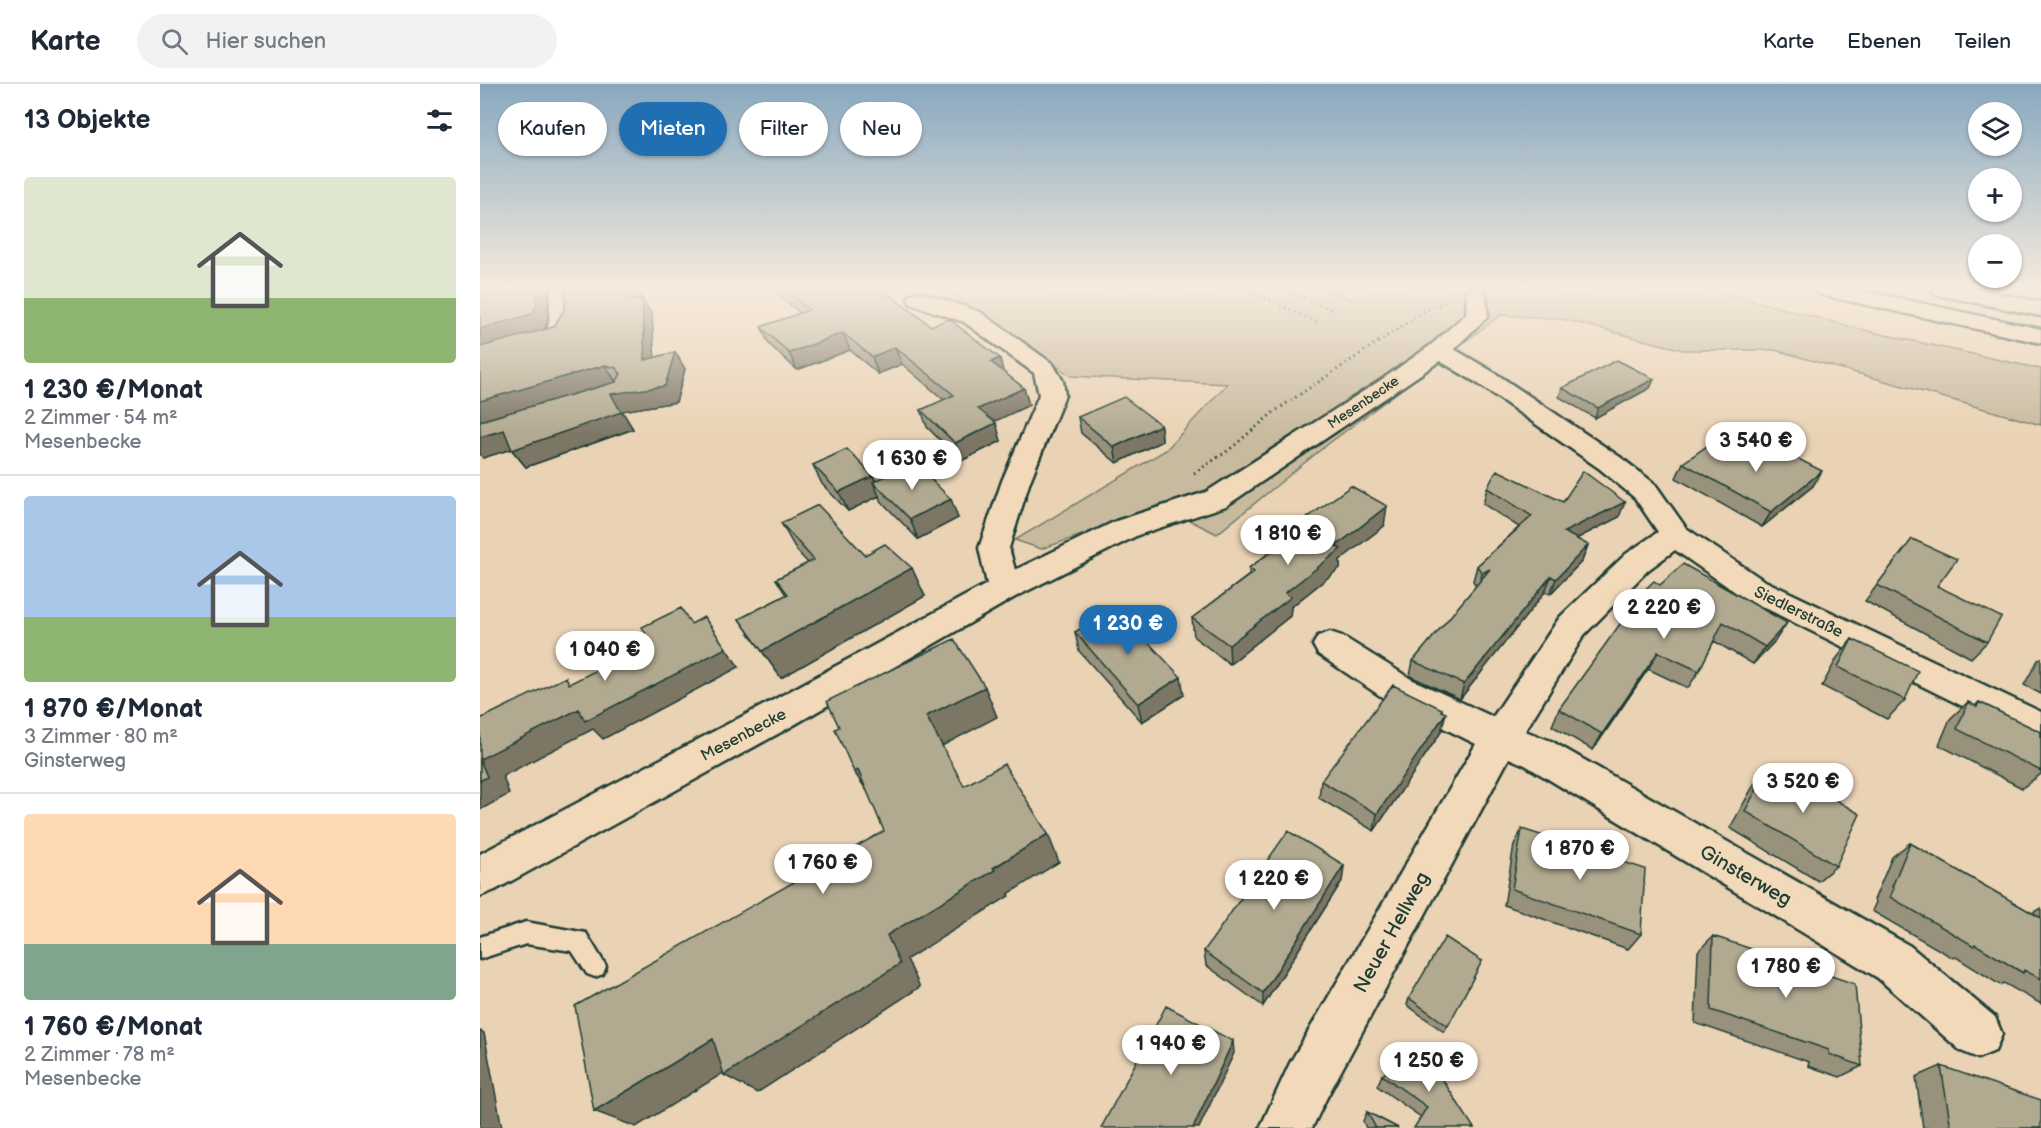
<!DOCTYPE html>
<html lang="de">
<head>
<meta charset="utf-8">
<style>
	:root { --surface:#fff; --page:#f2f2f3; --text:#1f2937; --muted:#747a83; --line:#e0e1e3; --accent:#1f6fb2 }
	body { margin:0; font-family:"Balsamiq Sans",sans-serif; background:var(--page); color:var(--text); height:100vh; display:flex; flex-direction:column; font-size:22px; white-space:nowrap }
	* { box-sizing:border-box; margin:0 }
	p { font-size:20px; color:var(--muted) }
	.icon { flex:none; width:33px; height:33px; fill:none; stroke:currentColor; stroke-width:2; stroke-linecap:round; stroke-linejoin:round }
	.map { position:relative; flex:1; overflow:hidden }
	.panel { display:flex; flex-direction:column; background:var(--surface); width:480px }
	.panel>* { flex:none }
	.top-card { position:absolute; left:18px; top:18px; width:570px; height:54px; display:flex; gap:12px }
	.tools { position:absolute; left:1488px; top:18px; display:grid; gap:12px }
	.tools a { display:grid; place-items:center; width:54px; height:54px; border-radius:50%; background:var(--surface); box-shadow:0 2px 4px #0004; font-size:30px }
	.price { position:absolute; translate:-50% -51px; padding:0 14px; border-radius:21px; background:#fff; color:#222; font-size:20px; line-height:39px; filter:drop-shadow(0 2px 3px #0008) }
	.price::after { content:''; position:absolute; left:50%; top:36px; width:18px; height:14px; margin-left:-9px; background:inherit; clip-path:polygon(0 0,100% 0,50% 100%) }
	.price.on { background:var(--accent); color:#fff }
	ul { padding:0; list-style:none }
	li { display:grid; align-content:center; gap:12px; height:318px; padding:0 24px }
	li+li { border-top:2px solid var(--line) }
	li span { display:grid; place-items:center; height:186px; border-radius:6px; color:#555 }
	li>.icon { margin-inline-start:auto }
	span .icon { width:108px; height:108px; fill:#fffc; stroke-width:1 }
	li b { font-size:26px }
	h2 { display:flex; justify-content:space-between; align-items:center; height:72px; padding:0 24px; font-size:26px }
	.tag { padding:0 21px; border-radius:27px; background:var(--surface); box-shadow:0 2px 4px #0004; font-size:21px; line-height:54px }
	.tag.on { background:var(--accent); color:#fff }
	header { display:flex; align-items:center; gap:36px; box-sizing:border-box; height:84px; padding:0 30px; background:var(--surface); border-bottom:2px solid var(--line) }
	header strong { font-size:28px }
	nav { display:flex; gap:33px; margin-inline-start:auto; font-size:21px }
	.search { width:420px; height:54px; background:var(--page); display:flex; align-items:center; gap:15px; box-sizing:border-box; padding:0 21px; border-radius:33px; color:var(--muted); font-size:22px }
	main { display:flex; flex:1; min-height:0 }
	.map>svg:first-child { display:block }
</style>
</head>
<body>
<header>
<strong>Karte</strong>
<div class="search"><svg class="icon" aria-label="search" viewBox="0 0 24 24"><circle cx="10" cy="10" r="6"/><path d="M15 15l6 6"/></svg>Hier suchen</div>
<nav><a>Karte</a><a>Ebenen</a><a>Teilen</a></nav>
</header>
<main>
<section class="panel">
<h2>13 Objekte<svg class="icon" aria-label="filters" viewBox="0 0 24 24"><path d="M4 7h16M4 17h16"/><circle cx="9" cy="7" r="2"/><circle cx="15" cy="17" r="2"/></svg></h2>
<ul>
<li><span style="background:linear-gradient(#dfe7d0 65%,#8fb573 0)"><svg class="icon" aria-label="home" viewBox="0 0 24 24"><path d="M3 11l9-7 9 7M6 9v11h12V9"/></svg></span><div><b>1 230 €/Monat</b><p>2 Zimmer · 54 m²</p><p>Mesenbecke</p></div></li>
<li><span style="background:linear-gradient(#a9c7e8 65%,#8fb573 0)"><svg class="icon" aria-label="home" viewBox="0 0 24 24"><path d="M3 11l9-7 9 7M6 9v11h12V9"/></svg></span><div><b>1 870 €/Monat</b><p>3 Zimmer · 80 m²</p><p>Ginsterweg</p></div></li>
<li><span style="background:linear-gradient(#ffd9b3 70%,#7fa58c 0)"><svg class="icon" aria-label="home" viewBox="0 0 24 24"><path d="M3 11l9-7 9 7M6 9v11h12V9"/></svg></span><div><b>1 760 €/Monat</b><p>2 Zimmer · 78 m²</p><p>Mesenbecke</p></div></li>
</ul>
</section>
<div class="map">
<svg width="1561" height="1044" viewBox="0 0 1561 1044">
	<rect width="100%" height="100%" fill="#ead3b5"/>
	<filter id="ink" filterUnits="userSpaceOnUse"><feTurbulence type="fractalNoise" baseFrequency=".0167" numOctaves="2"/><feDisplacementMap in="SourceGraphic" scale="12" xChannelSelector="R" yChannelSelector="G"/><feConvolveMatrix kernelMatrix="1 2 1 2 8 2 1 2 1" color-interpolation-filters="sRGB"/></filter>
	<g filter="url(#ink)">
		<path fill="#c8ba9f" stroke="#747c6a" stroke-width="1.5" d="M 465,205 L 1228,205 L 1392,248 L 1561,285 L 1561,341 L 1295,266 L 1203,266 L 1083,235 L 1021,231 L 844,363 L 737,450 L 683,423 L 561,465 L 535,456 L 686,366 L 747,300 L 591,292 Z"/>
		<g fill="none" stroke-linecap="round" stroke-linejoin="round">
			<defs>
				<path id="lane" d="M 46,838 L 106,849 L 126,882 L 123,890 L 115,893 L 107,890 L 92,867 L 46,860 L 0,875 L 0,853 Z"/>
				<path id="street" d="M 71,205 L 93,205 L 93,240 L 83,258 L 0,282 L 0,267 L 65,248 L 69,240 Z
					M 987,205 L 1005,205 L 1008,232 L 974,265 L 1015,289 L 1140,373 L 1175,400 L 1206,444 L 1283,496 L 1561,628 L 1561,661 L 1261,512 L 1195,466 L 1168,486 L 1104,551 L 1045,647 L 1071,657 L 1430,862 L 1515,933 L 1522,950 L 1515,967 L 1498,974 L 1481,967 L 1398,894 L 1045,681 L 1029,674 L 846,1015 L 832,1044 L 780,1044 L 810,979 L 996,660 L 905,615 L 838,570 L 833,561 L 838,552 L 850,548 L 862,552 L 931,595 L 1013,633 L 1080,533 L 1146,470 L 1178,448 L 1155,414 L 1120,385 L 997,299 L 960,277 L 746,422 L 658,451 L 535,513 L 312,642 L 15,806 L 0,812 L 0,770 L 286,620 L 507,500 L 499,464 L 522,397 L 559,311 L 554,289 L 484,238 L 431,220 L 428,215 L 431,210 L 439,208 L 447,210 L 500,228 L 573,280 L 583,297 L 585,311 L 550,397 L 529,464 L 535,486 L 636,437 L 726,408 L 901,296 L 951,261 L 986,230 Z"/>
				<path id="highway" d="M 1335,205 L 1375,205 L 1561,245 L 1561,259 L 1346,212 L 1338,210 Z
					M 1452,205 L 1494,205 L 1561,218 L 1561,232 L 1463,212 L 1455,210 Z"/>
			</defs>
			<use href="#lane" stroke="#1f3d34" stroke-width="5"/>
			<use href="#street" stroke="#1f3d34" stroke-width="5"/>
			<use href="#highway" stroke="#1f3d34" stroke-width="5"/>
			<path stroke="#1f3d34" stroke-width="3" stroke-dasharray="1.5 4" stroke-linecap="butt" d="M 765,205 L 837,238
				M 804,205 L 855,227
				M 845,205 L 873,216
				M 714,389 L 749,366 L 795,327 L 946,226 L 967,217"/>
			<use href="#lane" fill="#f2d9ba" fill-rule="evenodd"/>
			<use href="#street" fill="#f2d9ba" fill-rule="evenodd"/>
			<use href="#highway" fill="#f2d9ba" fill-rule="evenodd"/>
		</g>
		<path fill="#98917c" stroke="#1f3d34" stroke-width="1.5" d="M 0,205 L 69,205 L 67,239 L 64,245 L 74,243 L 85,224 L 85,205 L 160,205 L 160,215 L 172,231 L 174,274 L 195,268 L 205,285 L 196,318 L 142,327 L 153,345 L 46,383 L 31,365 L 3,374 Z
			M 297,205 L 401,205 L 451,242 L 523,288 L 544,304 L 549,321 L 514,337 L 521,357 L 481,377 L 447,343 L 441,326 L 464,316 L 422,280 L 398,290 L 370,266 L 317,286 L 289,260 L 281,243 L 320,229 L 300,212 Z
			M 1174,295 L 1170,304 L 1115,334 L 1079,313 L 1082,304 Z
			M 598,333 L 681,341 L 682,357 L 637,379 L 601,349 Z
			M 1254,373 L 1333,402 L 1282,443 L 1196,394 L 1203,379 Z
			M 333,381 L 393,392 L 396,397 L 478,434 L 438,455 L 402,418 L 399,412 L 368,427 L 342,400 Z
			M 1007,404 L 1083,418 L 1139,433 L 1096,455 L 1108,461 L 1102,477 L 1070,510 L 1065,508 L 980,615 L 930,592 L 933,577 L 996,502 L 993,497 L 997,482 L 1039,443 L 1003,420 Z
			M 301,439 L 385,471 L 445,512 L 301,594 L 259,535 L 306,511 L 296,495 L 328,479 L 317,467 Z
			M 820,439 L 904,442 L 860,476 L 860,484 L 811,523 L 810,532 L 750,580 L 714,553 L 712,534 L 769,491 L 769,484 L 819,447 Z
			M 1420,471 L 1507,558 L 1491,574 L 1385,517 Z
			M 1180,501 L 1295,557 L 1273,580 L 1234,557 L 1219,587 L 1208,604 L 1168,585 L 1113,666 L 1072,642 L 1079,625 L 1142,538 L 1141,538 L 1150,520 Z
			M 595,548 L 704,611 L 662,638 L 599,567 Z
			M 1372,555 L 1425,616 L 1407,635 L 1342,602 L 1357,574 Z
			M 1561,574 L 1561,610 L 1544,601 L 1558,576 Z
			M 1488,618 L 1495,622 L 1499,618 L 1561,648 L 1561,690 L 1542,704 L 1459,661 L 1470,635 Z
			M 962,625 L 961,648 L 894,747 L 839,714 L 841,697 Z
			M 1291,679 L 1356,782 L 1338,797 L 1250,744 L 1276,697 Z
			M 1042,745 L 1161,850 L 1148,865 L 1024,821 L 1034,761 Z
			M 1430,759 L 1552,829 L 1561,824 L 1561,920 L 1524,899 L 1520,901 L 1476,873 L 1473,874 L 1392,827 L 1396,818 L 1394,816 L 1412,773 Z
			M 864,781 L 862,797 L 783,922 L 726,881 L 724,867 Z
			M 1233,852 L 1382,982 L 1360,993 L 1328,982 L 1329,978 L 1215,939 L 1218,867 Z
			M 1002,877 L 964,948 L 927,921 L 929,914 Z
			M 1461,982 L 1561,1044 L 1443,1044 L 1436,993 Z
			M 902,991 L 994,1044 L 941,1033 L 897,1002 Z
			M 887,1028 L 918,1044 L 886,1044 L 883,1037 Z"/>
		<path fill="#7c7665" stroke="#1f3d34" stroke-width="1.5" d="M 57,205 L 69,205 L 67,239 L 63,246 L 0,265 L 0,245 Z
			M 151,205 L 160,205 L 162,233 L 152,217 Z
			M 162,214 L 172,231 L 176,293 L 165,276 Z
			M 363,249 L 370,266 L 317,286 L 309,269 Z
			M 415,263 L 422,280 L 398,290 L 392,273 Z
			M 195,268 L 205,285 L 196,318 L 142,327 L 153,345 L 46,383 L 32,366 L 131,310 Z
			M 520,274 L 524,291 L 511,278 Z
			M 125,281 L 136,298 L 0,337 L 0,317 Z
			M 1174,295 L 1170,304 L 1115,334 L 1118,324 Z
			M 544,304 L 549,321 L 503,343 L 498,325 Z
			M 516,339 L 521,357 L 481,377 L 475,359 Z
			M 681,341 L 682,357 L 637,379 L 634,363 Z
			M 24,346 L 38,363 L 3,374 L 0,370 L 0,353 Z
			M 1342,387 L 1333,402 L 1282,443 L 1291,428 Z
			M 393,392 L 398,404 L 393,398 L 399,412 L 368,427 L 359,408 Z
			M 471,415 L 478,434 L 438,455 L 430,435 Z
			M 1145,418 L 1139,433 L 1078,464 L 1084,448 Z
			M 907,422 L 904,442 L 860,476 L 860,484 L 811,523 L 810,532 L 750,580 L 749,561 L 856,462 Z
			M 1108,461 L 1102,477 L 1070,510 L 1076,495 Z
			M 432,484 L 445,512 L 301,594 L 282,567 Z
			M 1010,485 L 998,505 L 1002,489 Z
			M 1071,492 L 1065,508 L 980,615 L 984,600 Z
			M 224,533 L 259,583 L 123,655 L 113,645 L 23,692 L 29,710 L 0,726 L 0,675 Z
			M 1307,539 L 1295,557 L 1273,580 L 1285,563 Z
			M 1178,568 L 1168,585 L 1113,666 L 1122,650 Z
			M 701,593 L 704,611 L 662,638 L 658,620 Z
			M 505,603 L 517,633 L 462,662 L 446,632 Z
			M 962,625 L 958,641 L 966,629 L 961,648 L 894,747 L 897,730 Z
			M 378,686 L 394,717 L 374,688 Z
			M 568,750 L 579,778 L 528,810 L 529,812 L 427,875 L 440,903 L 277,1009 L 244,991 L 407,851 Z
			M 864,781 L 862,797 L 783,922 L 783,909 Z
			M 0,947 L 4,949 L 22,1044 L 0,1044 Z
			M 233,955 L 266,975 L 156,1043 L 114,1027 Z
			M 753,957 L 754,969 L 719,1044 L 713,1044 Z"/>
		<path fill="#b1a990" stroke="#1f3d34" stroke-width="1.5" d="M 0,205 L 57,205 L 56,223 L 52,230 L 0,245 Z
			M 85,205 L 151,205 L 152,217 L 162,214 L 165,276 L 195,268 L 185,302 L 131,310 L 141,328 L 32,366 L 24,346 L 0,353 L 0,337 L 136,298 L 141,290 L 136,284 L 125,281 L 0,317 L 0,263 L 74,243 L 85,224 Z
			M 304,205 L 401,205 L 451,242 L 469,235 L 520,274 L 511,278 L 544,304 L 498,325 L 516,339 L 475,359 L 441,326 L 474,311 L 415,263 L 392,273 L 363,249 L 309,269 L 281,243 L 329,226 Z
			M 1137,276 L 1174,295 L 1118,324 L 1082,304 Z
			M 644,313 L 681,341 L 634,363 L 598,333 Z
			M 1279,355 L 1342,387 L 1291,428 L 1203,379 L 1230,360 L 1254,373 Z
			M 367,365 L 393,392 L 359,408 L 333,381 Z
			M 434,379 L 471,415 L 430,435 L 393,398 Z
			M 1017,386 L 1083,418 L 1103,387 L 1145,418 L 1084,448 L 1108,461 L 1076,495 L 1071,492 L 984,600 L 933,577 L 1010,485 L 1002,489 L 997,482 L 1052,432 L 1007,404 Z
			M 871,402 L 907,422 L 856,462 L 861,465 L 805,509 L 811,513 L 749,561 L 712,534 L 774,488 L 769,484 L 825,443 L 820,439 Z
			M 338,421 L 385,471 L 405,460 L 432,484 L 282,567 L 259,535 L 308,510 L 296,495 L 334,476 L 301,439 Z
			M 1432,455 L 1477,475 L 1457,502 L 1521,533 L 1507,558 L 1397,501 Z
			M 1203,480 L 1307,539 L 1285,563 L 1243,538 L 1219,587 L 1178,568 L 1122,650 L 1079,625 L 1153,522 L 1150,520 L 1174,497 L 1180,501 Z
			M 201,524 L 211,540 L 224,533 L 246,564 L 105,637 L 99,625 L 0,675 L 7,693 L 0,697 L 0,635 L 86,593 L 89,600 L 171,559 L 162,543 Z
			M 636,524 L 701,593 L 658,620 L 595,548 Z
			M 474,555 L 505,603 L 446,632 L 484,702 L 524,680 L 568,750 L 513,784 L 515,786 L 407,851 L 420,880 L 244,991 L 233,955 L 114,1027 L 95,922 L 404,747 L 378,686 L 374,688 L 355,645 L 359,643 L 347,617 Z
			M 1372,555 L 1438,587 L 1425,616 L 1358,583 Z
			M 913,601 L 962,625 L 961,627 L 966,629 L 897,730 L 841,697 Z
			M 1488,618 L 1497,623 L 1499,618 L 1561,648 L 1561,687 L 1477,645 Z
			M 1291,679 L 1380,730 L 1356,782 L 1265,727 Z
			M 1042,745 L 1165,785 L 1161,850 L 1032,805 Z
			M 808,747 L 864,781 L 783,909 L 724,867 Z
			M 1430,759 L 1561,834 L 1561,895 L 1544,886 L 1543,889 L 1495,860 L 1494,862 L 1410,813 L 1414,804 L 1412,803 Z
			M 1233,852 L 1375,900 L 1382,982 L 1349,970 L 1349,966 L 1231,926 Z
			M 965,853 L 1002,877 L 968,942 L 929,914 Z
			M 686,922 L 753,957 L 713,1044 L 621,1044 Z
			M 942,964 L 994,1044 L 934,1044 L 947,1023 L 902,991 Z
			M 1461,982 L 1561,1016 L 1561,1044 L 1471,1044 Z
			M 887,1028 L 918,1044 L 896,1044 Z"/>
	</g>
	<linearGradient id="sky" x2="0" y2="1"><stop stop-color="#88a8bf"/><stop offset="0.58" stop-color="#f6ebde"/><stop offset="1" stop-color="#f6ebde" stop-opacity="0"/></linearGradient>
	<rect width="1561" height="351" fill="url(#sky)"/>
	<g text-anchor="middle" stroke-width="6" stroke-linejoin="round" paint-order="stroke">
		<g font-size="14" fill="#1f3d34" stroke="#f2d9ba">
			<text transform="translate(883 318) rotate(-34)" y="5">Mesenbecke</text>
		</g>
		<g font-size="16" fill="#1f3d34" stroke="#f2d9ba">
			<text transform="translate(1319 527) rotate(26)" y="6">Siedlerstraße</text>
			<text transform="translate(263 650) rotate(-28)" y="6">Mesenbecke</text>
		</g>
		<g font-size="20" fill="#1f3d34" stroke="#f2d9ba">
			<text transform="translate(1266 791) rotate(30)" y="7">Ginsterweg</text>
			<text transform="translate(911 848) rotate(-61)" y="7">Neuer Hellweg</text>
		</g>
	</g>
</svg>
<div class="tools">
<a><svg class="icon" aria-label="layers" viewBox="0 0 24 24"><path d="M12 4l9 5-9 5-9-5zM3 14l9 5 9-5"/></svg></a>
<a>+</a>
<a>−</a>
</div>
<b class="price" style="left:1276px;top:389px">3 540 €</b>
<b class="price" style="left:432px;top:407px">1 630 €</b>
<b class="price" style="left:808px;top:482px">1 810 €</b>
<b class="price" style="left:1184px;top:556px">2 220 €</b>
<b class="price on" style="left:648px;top:572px">1 230 €</b>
<b class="price" style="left:125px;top:598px">1 040 €</b>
<b class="price" style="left:1323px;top:730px">3 520 €</b>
<b class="price" style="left:1100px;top:797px">1 870 €</b>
<b class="price" style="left:343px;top:811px">1 760 €</b>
<b class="price" style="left:794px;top:827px">1 220 €</b>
<b class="price" style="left:1306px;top:915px">1 780 €</b>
<b class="price" style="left:691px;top:992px">1 940 €</b>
<b class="price" style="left:949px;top:1009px">1 250 €</b>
<div class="top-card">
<a class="tag">Kaufen</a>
<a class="tag on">Mieten</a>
<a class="tag">Filter</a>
<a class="tag">Neu</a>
</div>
</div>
</main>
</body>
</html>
